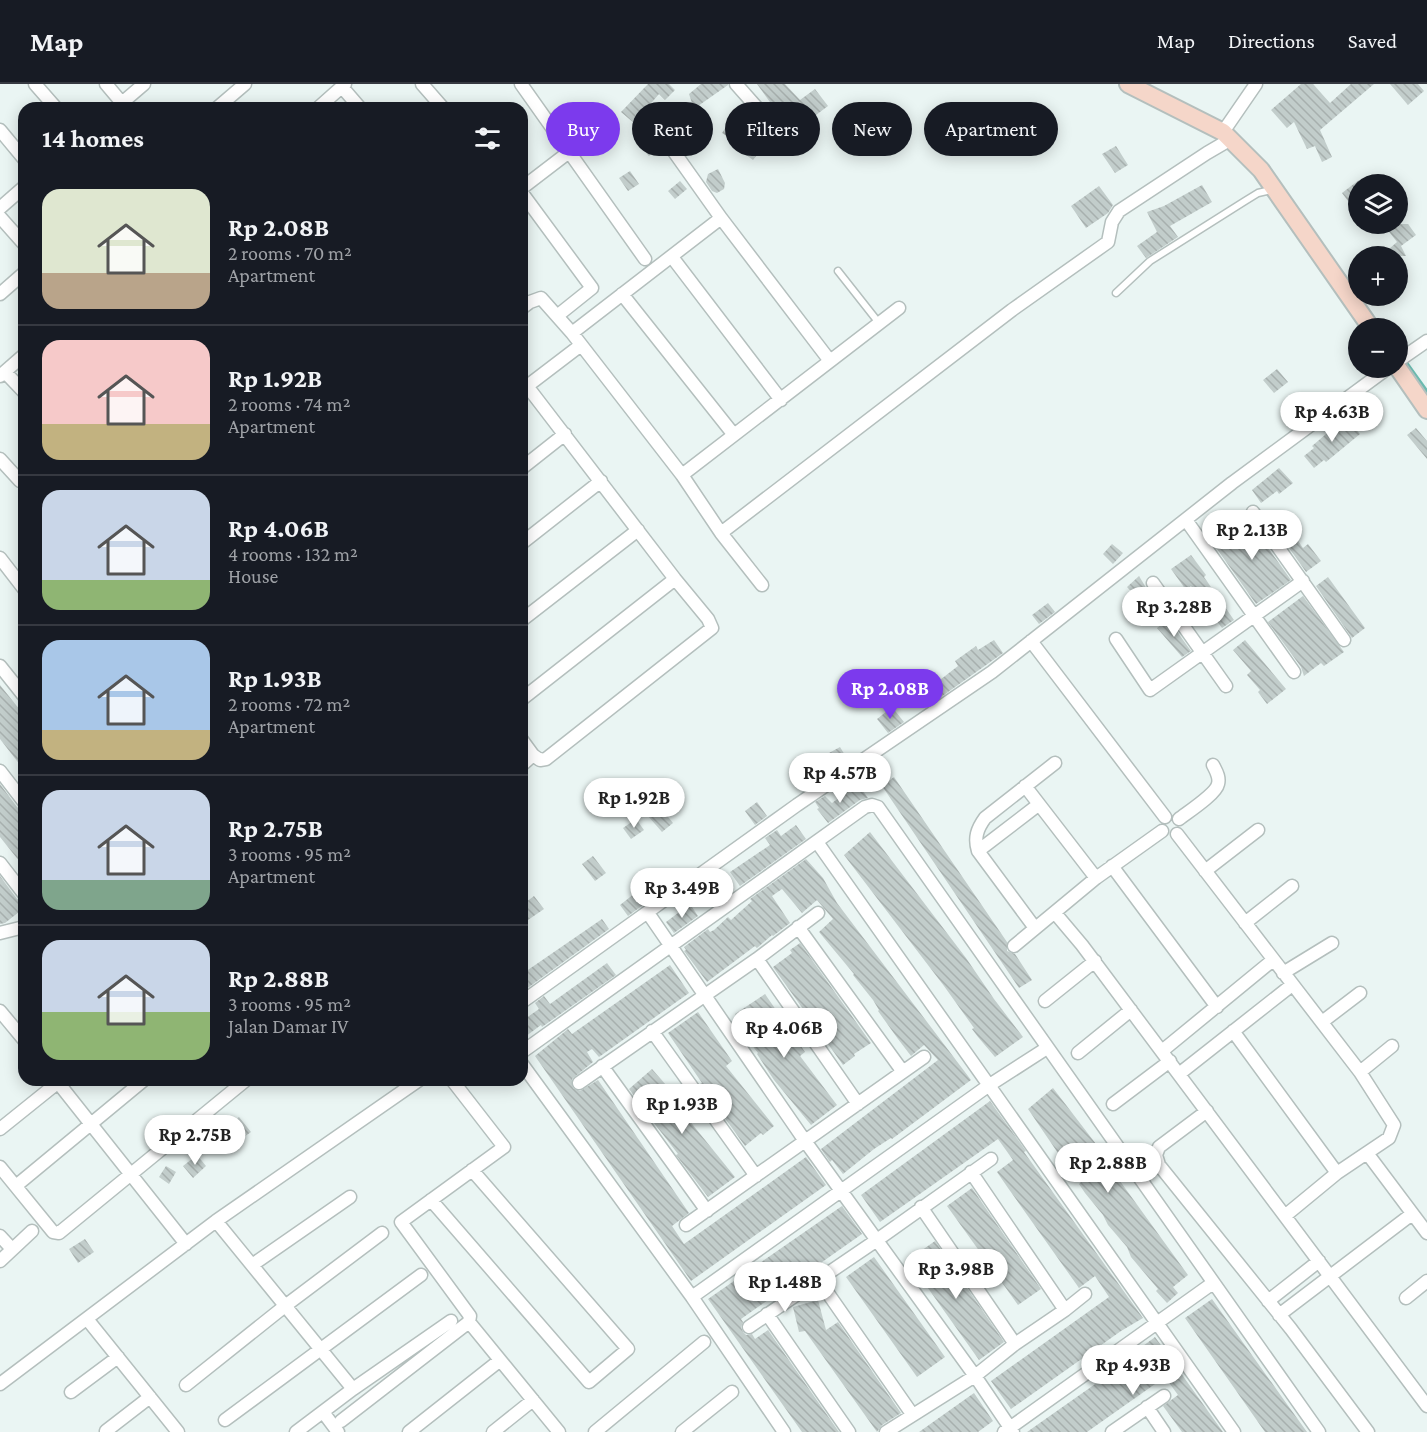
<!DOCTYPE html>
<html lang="en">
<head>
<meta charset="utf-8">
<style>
	:root { --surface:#171b24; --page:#242831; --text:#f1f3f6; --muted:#9ea1a6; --line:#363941; --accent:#7c3aed }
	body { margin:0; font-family:"Crimson Pro",serif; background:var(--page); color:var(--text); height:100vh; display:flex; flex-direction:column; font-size:22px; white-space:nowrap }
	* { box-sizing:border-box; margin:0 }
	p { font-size:20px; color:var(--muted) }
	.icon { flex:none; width:33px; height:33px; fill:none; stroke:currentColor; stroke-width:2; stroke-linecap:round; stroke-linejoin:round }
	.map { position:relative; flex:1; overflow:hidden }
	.side { position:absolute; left:18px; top:18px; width:510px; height:984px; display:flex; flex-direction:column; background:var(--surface); border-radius:18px; box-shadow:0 3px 15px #0003 }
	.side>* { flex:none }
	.banner { position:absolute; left:546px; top:18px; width:570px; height:54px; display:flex; gap:12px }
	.controls { position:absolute; left:1348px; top:90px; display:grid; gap:12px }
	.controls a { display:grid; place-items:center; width:60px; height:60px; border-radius:50%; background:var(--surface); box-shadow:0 3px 15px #0003; font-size:30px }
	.price { position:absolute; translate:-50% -51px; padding:0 14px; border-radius:21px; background:#fff; color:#222; font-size:20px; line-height:39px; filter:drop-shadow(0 2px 3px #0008) }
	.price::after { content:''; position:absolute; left:50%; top:36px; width:18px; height:14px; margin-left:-9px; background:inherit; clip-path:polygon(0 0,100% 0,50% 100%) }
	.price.current { background:var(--accent); color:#fff }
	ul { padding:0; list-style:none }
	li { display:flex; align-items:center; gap:18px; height:150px; padding:0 24px }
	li+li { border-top:2px solid var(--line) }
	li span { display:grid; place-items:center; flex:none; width:168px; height:120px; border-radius:18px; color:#555 }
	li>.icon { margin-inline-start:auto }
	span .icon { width:72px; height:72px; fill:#fffc; stroke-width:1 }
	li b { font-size:26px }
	h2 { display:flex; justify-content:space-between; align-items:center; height:72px; padding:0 24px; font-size:26px }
	.chip { padding:0 21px; border-radius:27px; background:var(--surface); box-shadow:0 3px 15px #0003; font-size:21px; line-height:54px }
	.chip.current { background:var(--accent); color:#fff }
	header { display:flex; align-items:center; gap:36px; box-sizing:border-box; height:84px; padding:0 30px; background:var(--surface); border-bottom:2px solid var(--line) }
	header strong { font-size:28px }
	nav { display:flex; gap:33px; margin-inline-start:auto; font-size:21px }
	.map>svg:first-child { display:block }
</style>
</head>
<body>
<header>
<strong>Map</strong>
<nav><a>Map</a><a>Directions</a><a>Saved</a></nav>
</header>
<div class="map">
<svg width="1427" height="1348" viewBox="0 0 1427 1348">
	<defs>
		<pattern id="building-back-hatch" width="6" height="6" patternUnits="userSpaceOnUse" patternTransform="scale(1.5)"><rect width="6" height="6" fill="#c2cdcb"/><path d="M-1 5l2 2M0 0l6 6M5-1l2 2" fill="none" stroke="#a7b0ae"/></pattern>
	</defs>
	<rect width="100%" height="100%" fill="#eaf5f3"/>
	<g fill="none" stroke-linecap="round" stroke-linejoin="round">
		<path stroke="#6bbaaf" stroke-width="4" d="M 1404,276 L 1427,308"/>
	</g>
	<path fill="url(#building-back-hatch)" d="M 648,0 L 669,0 L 675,6 L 665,16 L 659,10 L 634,39 L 621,28 Z
		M 701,0 L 728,0 L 728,1 L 698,22 L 692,19 L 689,10 Z
		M 757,0 L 785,0 L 800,16 L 815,5 L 828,22 L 812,34 L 815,38 L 795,53 Z
		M 1301,0 L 1313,0 L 1330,19 L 1351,0 L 1374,0 L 1320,46 L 1332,73 L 1322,78 L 1315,62 L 1307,65 L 1294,38 L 1287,44 L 1271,26 Z
		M 1390,0 L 1418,0 L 1424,7 L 1408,21 Z
		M 735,29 L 748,37 L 734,57 L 722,49 Z
		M 769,50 L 777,63 L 764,70 L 762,65 L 753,76 L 740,66 Z
		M 654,51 L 662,60 L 649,72 L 641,63 Z
		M 1116,62 L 1128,81 L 1115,89 L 1102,70 Z
		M 718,85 L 725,99 L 724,105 L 717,109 L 712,107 L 706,98 L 708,90 Z
		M 630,87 L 639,100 L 628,107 L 619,94 Z
		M 1359,96 L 1359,115 L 1351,121 L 1342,109 Z
		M 680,97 L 687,105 L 675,115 L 668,107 Z
		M 1202,101 L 1212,118 L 1170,142 L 1178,153 L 1146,174 L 1137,162 L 1157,148 L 1147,128 L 1164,122 Z
		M 1099,102 L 1113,121 L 1108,129 L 1086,144 L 1071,122 Z
		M 1383,140 L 1408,140 L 1416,151 L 1401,162 L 1406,172 L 1381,172 L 1397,158 Z
		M 1277,285 L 1288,298 L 1274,309 L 1263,296 Z
		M 1346,333 L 1360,350 L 1326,378 L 1324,376 L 1314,384 L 1304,372 L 1314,364 L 1312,362 Z
		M 1416,344 L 1427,357 L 1427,375 L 1407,351 Z
		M 1279,384 L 1293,399 L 1279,410 L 1277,407 L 1261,419 L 1252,406 Z
		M 1247,434 L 1291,496 L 1256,520 L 1212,458 Z
		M 1291,447 L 1303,464 L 1308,460 L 1321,477 L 1306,488 L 1282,454 Z
		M 1112,460 L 1123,469 L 1113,480 L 1103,470 Z
		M 1191,471 L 1206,491 L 1204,493 L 1234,536 L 1222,544 L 1191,502 L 1186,506 L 1171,485 Z
		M 1139,492 L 1148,507 L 1138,515 L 1127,503 Z
		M 1328,493 L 1365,544 L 1352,554 L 1316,502 Z
		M 1303,512 L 1344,568 L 1324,582 L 1321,579 L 1304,592 L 1301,583 L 1268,538 Z
		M 1048,519 L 1055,528 L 1039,540 L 1032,531 Z
		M 1168,535 L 1191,567 L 1182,573 L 1157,544 Z
		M 994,556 L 1003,569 L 934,618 L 922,601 L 932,594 L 936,599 L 958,582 L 955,577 L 976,562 L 978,566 Z
		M 1245,556 L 1286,605 L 1267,620 L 1258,608 L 1260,606 L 1247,591 L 1251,587 L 1233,566 Z
		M 0,601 L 24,631 L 24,686 L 0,655 Z
		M 892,623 L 904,638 L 888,649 L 877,635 Z
		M 840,663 L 848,676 L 837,684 L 829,669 Z
		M 806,686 L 815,699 L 806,705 L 797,693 Z
		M 894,693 L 1007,858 L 1007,867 L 1015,870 L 1032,896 L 1019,904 L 882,702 Z
		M 0,700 L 17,723 L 24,728 L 24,783 L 0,753 Z
		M 858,700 L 868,714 L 860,716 L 828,739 L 817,725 L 819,724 L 815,718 L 825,712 L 832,719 Z
		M 757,718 L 767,732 L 755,741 L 745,727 Z
		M 660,723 L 673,739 L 662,748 L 648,732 Z
		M 636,735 L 644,746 L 631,755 L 623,744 Z
		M 796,741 L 806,755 L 740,802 L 730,788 L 770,761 L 765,754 L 777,746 L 781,752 Z
		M 870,748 L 966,874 L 994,915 L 1023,953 L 995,973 L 978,953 L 972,945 L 974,944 L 944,902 L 844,771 Z
		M 593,772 L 606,789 L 595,797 L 582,780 Z
		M 806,775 L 823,794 L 837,819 L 971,996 L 892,1055 L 891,1054 L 874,1065 L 843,1090 L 832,1076 L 830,1078 L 821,1065 L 938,976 L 924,961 L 911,972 L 898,955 L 878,927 L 879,926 L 873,916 L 853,891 L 854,890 L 819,848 L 833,835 L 817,816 L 802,829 L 782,805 L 772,812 L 790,839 L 773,852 L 772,851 L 757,864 L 755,862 L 707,898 L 684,867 L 686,866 L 684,863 L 708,845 L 710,848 L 714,846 L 728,833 L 731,836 L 752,817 L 750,815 Z
		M 653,791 L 664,806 L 628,832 L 620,821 L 639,806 L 637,803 Z
		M 0,792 L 17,815 L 24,818 L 24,824 L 5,839 L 0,840 Z
		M 534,812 L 544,825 L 528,836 L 522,828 L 522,821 Z
		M 690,820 L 698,832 L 674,849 L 666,838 Z
		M 602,835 L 609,845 L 522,908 L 522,890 Z
		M 800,859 L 871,959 L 854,970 L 855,972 L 843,981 L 773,883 L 792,869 L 790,866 Z
		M 607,879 L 616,891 L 542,943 L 541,941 L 522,955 L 522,937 L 539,925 L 535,919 L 544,912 L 550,920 Z
		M 670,881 L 689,909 L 599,973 L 592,965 L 587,968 L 593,978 L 572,995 L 573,1004 L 580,1007 L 598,996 L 689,1129 L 672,1142 L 684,1160 L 806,1073 L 826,1101 L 691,1197 L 535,972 L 568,945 L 572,950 Z
		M 765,910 L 805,968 L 800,972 L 837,1021 L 811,1041 L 774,996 L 757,970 L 758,969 L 738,943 L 742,940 L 735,930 Z
		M 698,928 L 732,977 L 726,982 L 774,1042 L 763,1051 L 761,1049 L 745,1062 L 700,1000 L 702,999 L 668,949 Z
		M 652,985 L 666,1001 L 663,1004 L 735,1093 L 708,1113 L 676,1071 L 678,1070 L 654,1039 L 655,1038 L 629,1005 Z
		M 1053,1004 L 1106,1073 L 1104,1075 L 1188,1191 L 1173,1203 L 1178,1209 L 1167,1219 L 1156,1207 L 1158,1205 L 1131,1173 L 1127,1163 L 1108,1141 L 1103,1131 L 1085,1109 L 1079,1100 L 1081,1098 L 1062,1075 L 1028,1025 Z
		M 990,1017 L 1026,1067 L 1024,1068 L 1143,1234 L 1121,1247 L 1011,1325 L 991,1297 L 1109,1213 L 1095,1192 L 1079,1204 L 1008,1104 L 997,1088 L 1013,1076 L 998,1055 L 880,1138 L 861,1111 Z
		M 239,1033 L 251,1048 L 237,1058 L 226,1042 Z
		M 197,1071 L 206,1082 L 193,1094 L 183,1082 Z
		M 166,1082 L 176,1088 L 169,1100 L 159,1093 Z
		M 972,1104 L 1041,1205 L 1018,1221 L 947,1122 Z
		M 842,1122 L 862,1150 L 741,1235 L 743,1238 L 741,1243 L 743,1248 L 746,1251 L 752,1250 L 755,1255 L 768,1246 L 839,1348 L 802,1348 L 708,1215 Z
		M 85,1155 L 94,1168 L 78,1179 L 69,1165 Z
		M 935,1157 L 1004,1258 L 979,1276 L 908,1176 Z
		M 874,1173 L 945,1273 L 917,1293 L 846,1193 Z
		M 1212,1215 L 1289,1323 L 1307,1348 L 1265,1348 L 1237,1308 L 1185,1234 Z
		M 818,1216 L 826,1246 L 838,1238 L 901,1329 L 882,1341 L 877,1348 L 805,1247 L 799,1248 L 793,1223 Z
		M 1155,1253 L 1223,1348 L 1182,1348 L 1163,1322 L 1178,1311 L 1165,1293 L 1087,1348 L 1027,1348 L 1145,1265 L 1143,1262 Z
		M 974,1309 L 993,1337 L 978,1348 L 919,1348 Z"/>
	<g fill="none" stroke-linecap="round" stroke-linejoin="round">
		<defs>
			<path id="lane" d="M 838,187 L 879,239
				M 1116,209 L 1150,177 L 1245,117 L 1258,109 L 1271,106"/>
			<path id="street" d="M 35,0 L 56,24
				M 106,0 L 122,19
				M 422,0 L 443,24
				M 521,0 L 645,175
				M 736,0 L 785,55
				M 342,3 L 360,24
				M 116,24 L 144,0
				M 217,24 L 245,0
				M 318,24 L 345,0
				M 0,46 L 24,75
				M 1223,48 L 1256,0
				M 672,65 L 721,134
				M 522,104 L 569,68
				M 522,109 L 592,204 L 557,232
				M 0,124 L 24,103
				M 0,133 L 24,160
				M 672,173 L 781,316
				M 0,210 L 24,189
				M 622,210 L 734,351
				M 522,224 L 530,218 L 541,214 L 572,249 L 682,391 L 721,449 L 1012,226 L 1108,158 L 1112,138 L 1119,127 L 1207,69 L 1231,55
				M 572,249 L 721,134 L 830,277
				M 1398,277 L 1427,257
				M 5,288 L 24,308
				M 0,292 L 24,271
				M 522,306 L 581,261
				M 0,375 L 20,397
				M 522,384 L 565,350
				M 682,391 L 899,224
				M 1253,428 L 1344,556
				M 1186,436 L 1294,588
				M 721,449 L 762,501
				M 522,459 L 601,397
				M 0,474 L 24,505
				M 1153,499 L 1226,602
				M 522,536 L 638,446
				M 1116,555 L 1150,606 L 1303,497
				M 1031,557 L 1165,733
				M 0,582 L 24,612
				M 522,615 L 675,495
				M 522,656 L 533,671 L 540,676 L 546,675 L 712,544 L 708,535 L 675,495 L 527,302
				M 522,681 L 533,671
				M 0,687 L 24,718
				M 1025,702 L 1096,794
				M 1038,721 L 978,767 C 974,754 977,745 985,734 L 1055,679
				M 1179,735 C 1188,728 1216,710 1218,700 C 1220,693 1216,687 1213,681
				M 1177,750 L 1360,988 L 1394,1041 L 1389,1054 L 1337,1089 L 1286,1131
				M 817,758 L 1234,1348
				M 978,767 L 1035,844
				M 0,779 L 24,810
				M 1112,782 L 1217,923
				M 1205,787 L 1258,746
				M 648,829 L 805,1057 L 975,1292 L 1013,1348
				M 1055,829 L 1082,861 L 1427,1322
				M 1245,839 L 1292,802
				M 798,843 L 903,988
				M 0,849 L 24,843
				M 1014,862 L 1096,794 L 1162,747
				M 757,875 L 858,1020
				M 1283,889 L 1332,859
				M 1045,917 L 1095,877
				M 522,918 L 797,721 L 992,588 L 1232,399 L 1388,284
				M 0,927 L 24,956
				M 1322,938 L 1360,909
				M 652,947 L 756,1092
				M 1233,947 L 1337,1089
				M 1162,967 L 1273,876
				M 522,968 L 865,723 L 872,721 L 878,723 L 1319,1348
				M 1078,969 L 1131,926
				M 522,980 L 692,1213 L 784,1348
				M 602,982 L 707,1127
				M 1360,988 L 1392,962
				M 1179,990 L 1292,901
				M 56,996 L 186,1160
				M 452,996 L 504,1063 L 401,1138 L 470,1232 L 469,1238 L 559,1348
				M 579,999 L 757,875 L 818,829
				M 1113,1020 L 1170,977
				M 1207,1027 L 1159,1063 L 1156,1071 L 1159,1081 L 1291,1245 L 1368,1348
				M 0,1045 L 61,996
				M 1367,1069 L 1427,1149
				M 0,1083 L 53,1148 L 59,1149 L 246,996
				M 971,1088 L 1065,1226
				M 17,1101 L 144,996
				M 431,1116 L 589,1298 L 628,1265 L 472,1086
				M 921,1123 L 1015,1260
				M 216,1137 L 353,1305 L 451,1237
				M 686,1141 L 924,973
				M 0,1152 L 12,1165
				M 0,1177 L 32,1147
				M 252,1181 L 350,1113
				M 818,1195 L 912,1330
				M 692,1213 L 988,1002 L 1047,964
				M 1406,1214 L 1427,1197
				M 1268,1217 L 1319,1177
				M 767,1230 L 849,1348
				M 1279,1231 L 1412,1130
				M 87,1235 L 178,1348
				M 749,1243 L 877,1156 L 991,1075
				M 0,1300 L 216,1137 L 419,996
				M 186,1301 L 285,1222 L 382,1149
				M 71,1308 L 118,1273
				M 1147,1323 L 1164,1348
				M 323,1328 L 338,1348
				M 225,1336 L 421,1191
				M 341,1337 L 469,1238
				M 106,1347 L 150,1313
				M 296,1348 L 353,1305
				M 409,1348 L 499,1277
				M 493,1348 L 533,1316
				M 595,1348 L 704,1258
				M 682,1348 L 732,1308
				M 886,1348 L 975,1292 L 1015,1260 L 1065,1226 L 1085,1210
				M 1004,1348 L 1213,1199
				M 1112,1348 L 1164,1312"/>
			<path id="secondary" d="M 1128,0 L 1223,48 L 1261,86 L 1371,244
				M 1398,284 L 1427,326"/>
		</defs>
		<use href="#lane" stroke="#b4bfbd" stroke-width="9"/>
		<use href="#street" stroke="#b4bfbd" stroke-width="15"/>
		<use href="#secondary" stroke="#b4bfbd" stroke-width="20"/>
		<use href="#lane" stroke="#fff" stroke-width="6"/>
		<use href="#street" stroke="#fff" stroke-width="12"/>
		<use href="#secondary" stroke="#f5d6c9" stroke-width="16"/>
	</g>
</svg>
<div class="controls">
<a><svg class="icon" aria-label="layers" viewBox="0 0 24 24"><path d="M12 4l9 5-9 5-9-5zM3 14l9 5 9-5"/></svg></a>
<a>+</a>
<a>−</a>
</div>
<b class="price" style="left:1332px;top:359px">Rp 4.63B</b>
<b class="price" style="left:1252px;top:477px">Rp 2.13B</b>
<b class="price" style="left:1174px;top:554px">Rp 3.28B</b>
<b class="price current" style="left:890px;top:636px">Rp 2.08B</b>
<b class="price" style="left:840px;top:720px">Rp 4.57B</b>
<b class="price" style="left:634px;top:745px">Rp 1.92B</b>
<b class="price" style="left:682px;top:835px">Rp 3.49B</b>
<b class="price" style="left:784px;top:975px">Rp 4.06B</b>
<b class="price" style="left:682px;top:1051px">Rp 1.93B</b>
<b class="price" style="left:195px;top:1082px">Rp 2.75B</b>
<b class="price" style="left:1108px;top:1110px">Rp 2.88B</b>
<b class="price" style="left:956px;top:1216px">Rp 3.98B</b>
<b class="price" style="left:785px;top:1229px">Rp 1.48B</b>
<b class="price" style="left:1133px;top:1312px">Rp 4.93B</b>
<div class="banner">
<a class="chip current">Buy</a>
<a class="chip">Rent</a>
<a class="chip">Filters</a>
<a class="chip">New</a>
<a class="chip">Apartment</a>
</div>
<section class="side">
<h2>14 homes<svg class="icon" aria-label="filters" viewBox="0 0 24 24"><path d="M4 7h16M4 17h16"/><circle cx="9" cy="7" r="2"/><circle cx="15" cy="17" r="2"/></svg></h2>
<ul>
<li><span style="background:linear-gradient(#dfe7d0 70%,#b9a48a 0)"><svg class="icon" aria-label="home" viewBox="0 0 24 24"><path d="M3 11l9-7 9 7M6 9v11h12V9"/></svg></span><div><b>Rp 2.08B</b><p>2 rooms · 70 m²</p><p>Apartment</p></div></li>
<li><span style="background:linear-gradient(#f6c9c9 70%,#c2b280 0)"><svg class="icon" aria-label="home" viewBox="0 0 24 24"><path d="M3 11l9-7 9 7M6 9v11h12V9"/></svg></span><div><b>Rp 1.92B</b><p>2 rooms · 74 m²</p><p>Apartment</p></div></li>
<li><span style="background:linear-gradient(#c9d6e8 75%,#8fb573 0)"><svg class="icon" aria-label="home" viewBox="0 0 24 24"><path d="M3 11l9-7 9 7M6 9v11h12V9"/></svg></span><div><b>Rp 4.06B</b><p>4 rooms · 132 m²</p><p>House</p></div></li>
<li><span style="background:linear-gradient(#a9c7e8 75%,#c2b280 0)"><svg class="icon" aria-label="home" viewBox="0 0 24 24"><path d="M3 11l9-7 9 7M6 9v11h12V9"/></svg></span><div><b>Rp 1.93B</b><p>2 rooms · 72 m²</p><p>Apartment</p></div></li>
<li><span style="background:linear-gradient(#c9d6e8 75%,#7fa58c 0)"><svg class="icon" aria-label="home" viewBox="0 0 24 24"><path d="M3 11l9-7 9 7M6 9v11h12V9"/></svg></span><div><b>Rp 2.75B</b><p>3 rooms · 95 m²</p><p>Apartment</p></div></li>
<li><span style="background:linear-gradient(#c9d6e8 60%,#8fb573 0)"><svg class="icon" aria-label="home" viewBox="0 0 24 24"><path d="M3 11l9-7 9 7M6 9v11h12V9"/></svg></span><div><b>Rp 2.88B</b><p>3 rooms · 95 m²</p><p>Jalan Damar IV</p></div></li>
</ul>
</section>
</div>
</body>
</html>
